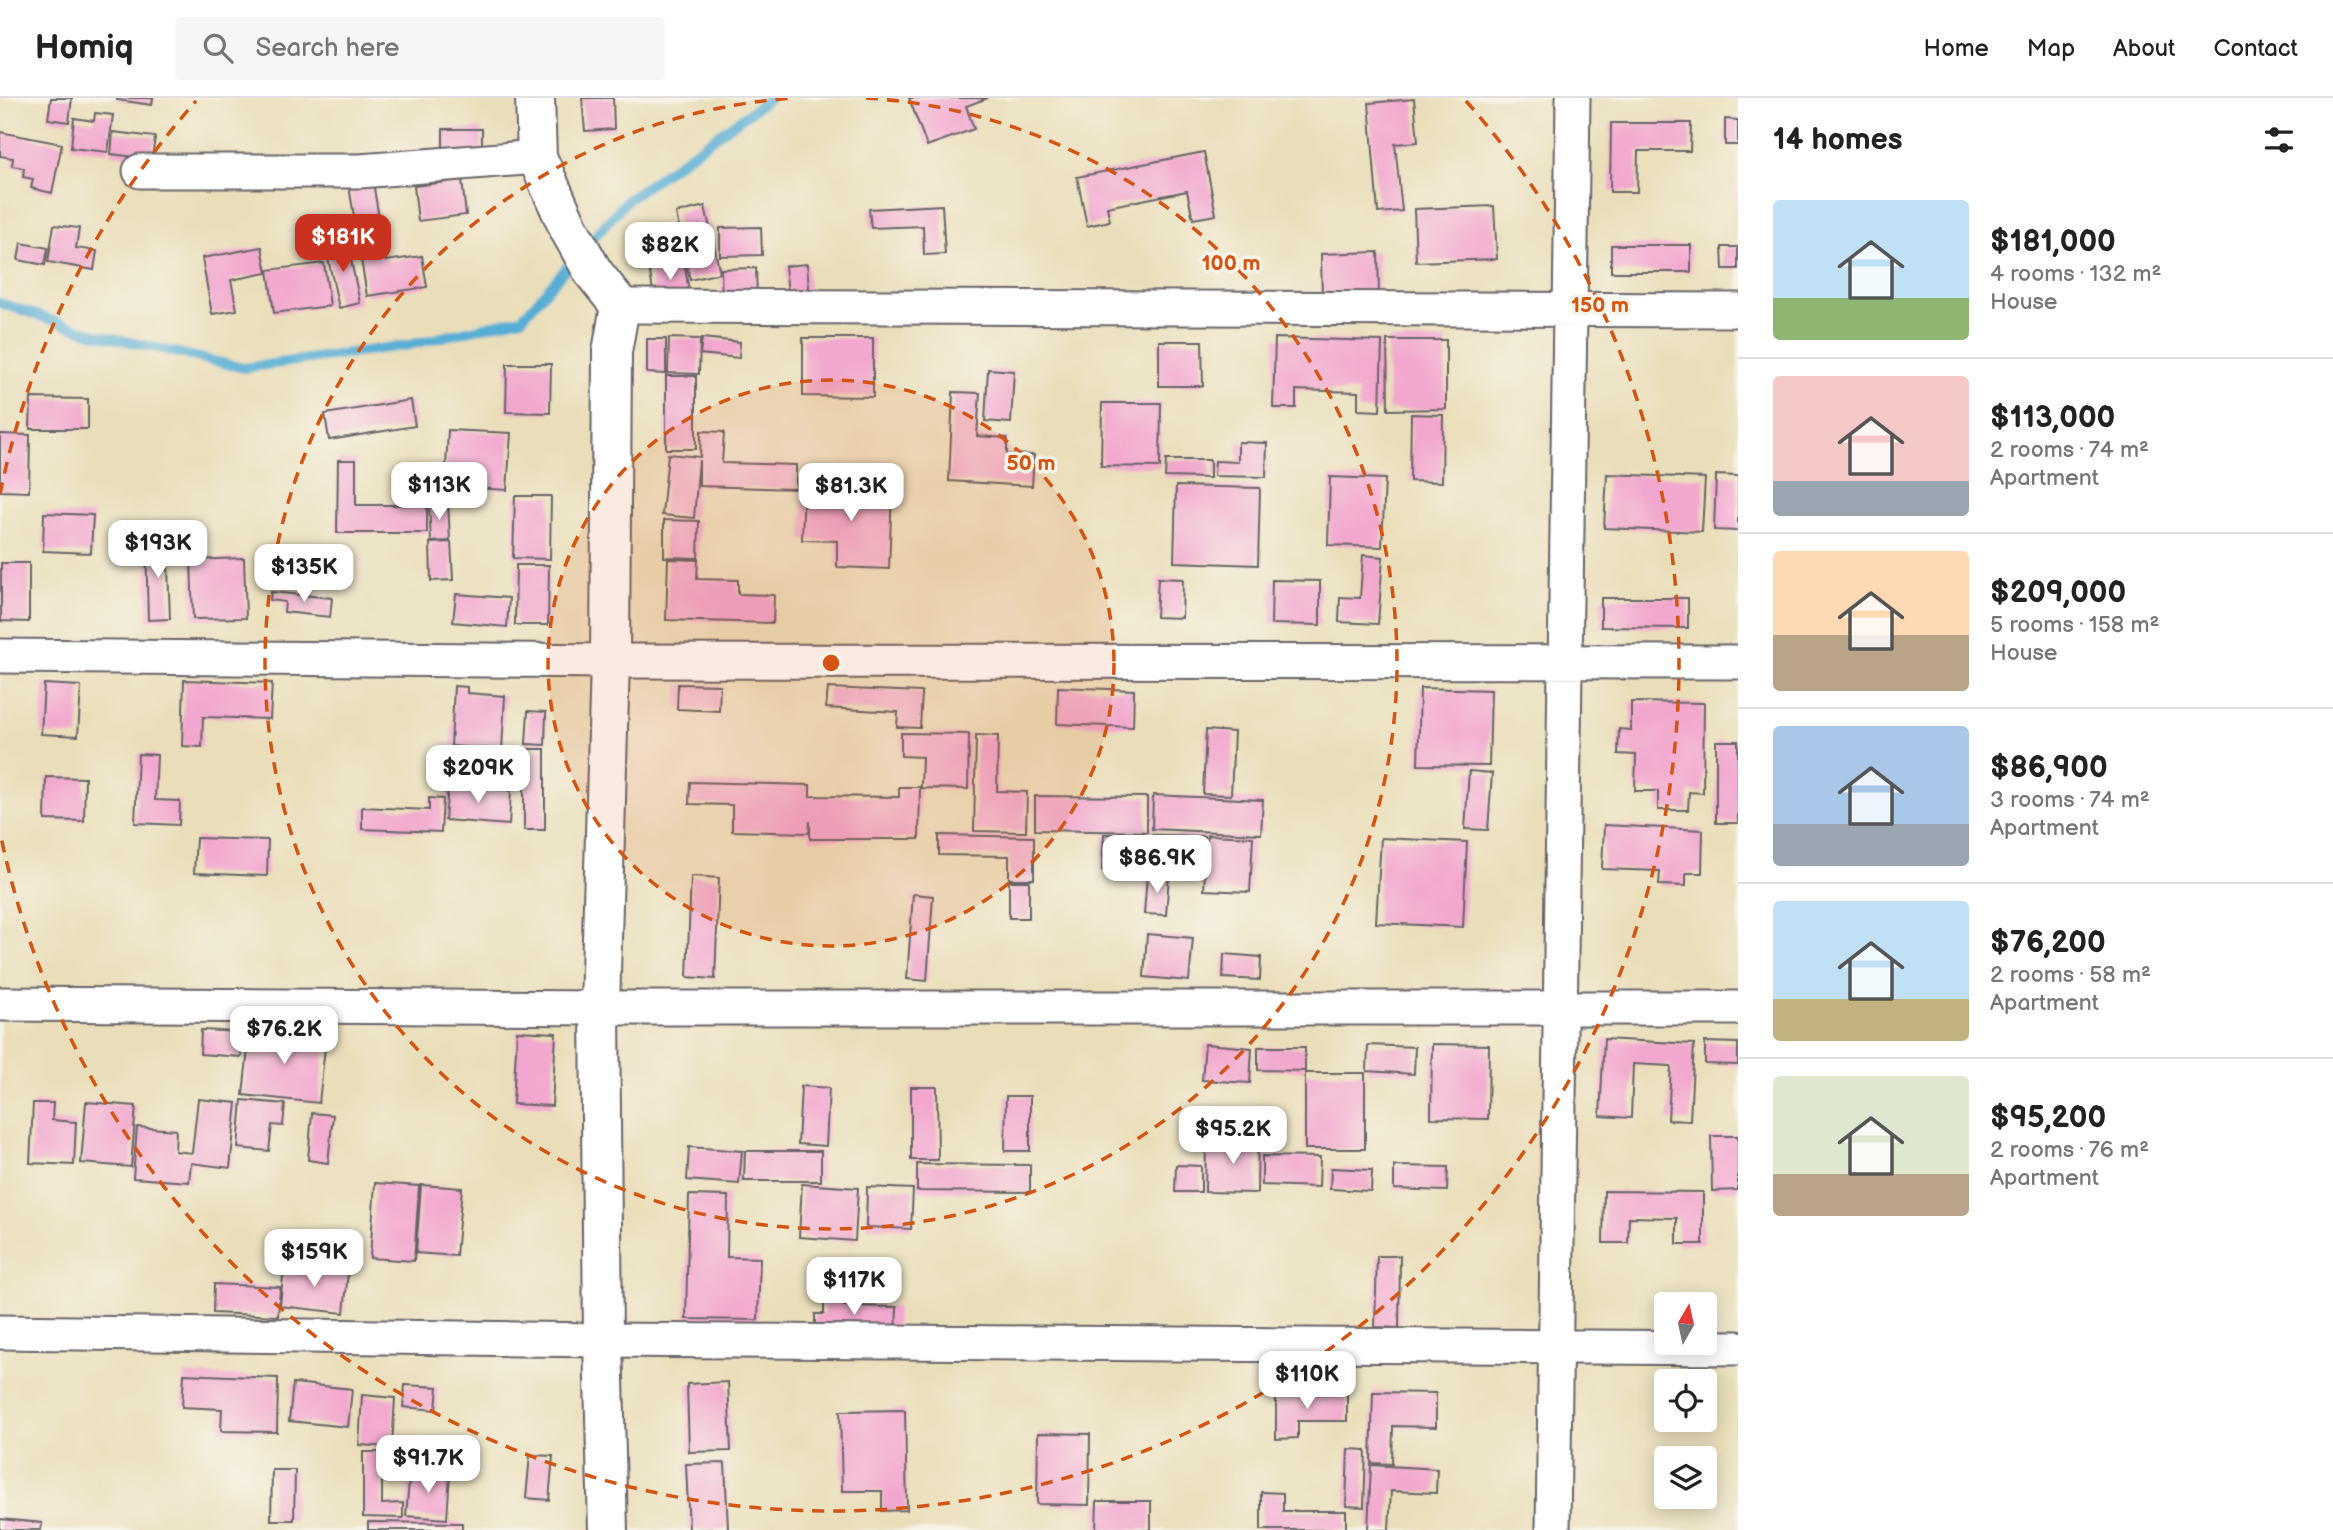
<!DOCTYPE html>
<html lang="en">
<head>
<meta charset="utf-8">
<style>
	:root { --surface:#fff; --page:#f6f6f6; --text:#222; --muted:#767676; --line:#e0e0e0; --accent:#c8321e }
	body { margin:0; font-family:"Balsamiq Sans",sans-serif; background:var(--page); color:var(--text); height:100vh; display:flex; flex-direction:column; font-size:26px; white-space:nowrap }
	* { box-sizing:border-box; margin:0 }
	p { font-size:23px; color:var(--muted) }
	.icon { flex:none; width:38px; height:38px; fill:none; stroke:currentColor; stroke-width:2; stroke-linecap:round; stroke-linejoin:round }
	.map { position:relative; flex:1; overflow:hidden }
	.details { display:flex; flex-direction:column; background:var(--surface); width:595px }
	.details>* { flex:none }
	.needle { width:46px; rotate:9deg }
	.controls { position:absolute; left:1654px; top:1194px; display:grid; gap:14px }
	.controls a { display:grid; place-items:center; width:63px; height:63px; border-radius:7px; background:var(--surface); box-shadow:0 4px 18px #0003; font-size:35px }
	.price { position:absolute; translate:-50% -60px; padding:0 16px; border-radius:14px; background:#fff; color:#222; font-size:23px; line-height:46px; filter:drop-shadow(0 2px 4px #0008) }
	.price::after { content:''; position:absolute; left:50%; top:42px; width:21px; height:16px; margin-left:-10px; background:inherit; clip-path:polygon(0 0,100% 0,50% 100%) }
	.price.active { background:var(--accent); color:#fff }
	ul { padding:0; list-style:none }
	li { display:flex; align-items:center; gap:21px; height:175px; padding:0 35px }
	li+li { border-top:2px solid var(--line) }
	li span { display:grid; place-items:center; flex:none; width:196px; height:140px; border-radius:7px; color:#555 }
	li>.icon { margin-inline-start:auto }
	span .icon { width:84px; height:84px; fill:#fffc; stroke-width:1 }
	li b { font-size:30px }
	h2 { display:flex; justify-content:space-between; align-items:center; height:84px; padding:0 35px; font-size:30px }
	header { display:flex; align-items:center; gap:42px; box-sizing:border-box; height:98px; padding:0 35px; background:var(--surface); border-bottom:2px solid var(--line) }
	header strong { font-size:33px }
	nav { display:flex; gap:38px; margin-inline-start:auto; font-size:24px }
	.search { width:490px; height:63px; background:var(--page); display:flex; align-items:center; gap:18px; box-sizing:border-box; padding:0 24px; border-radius:7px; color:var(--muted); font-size:26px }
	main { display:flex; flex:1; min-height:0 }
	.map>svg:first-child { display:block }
</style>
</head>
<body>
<header>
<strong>Homiq</strong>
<div class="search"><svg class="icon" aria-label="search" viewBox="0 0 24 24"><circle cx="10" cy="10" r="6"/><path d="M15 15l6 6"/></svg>Search here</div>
<nav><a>Home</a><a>Map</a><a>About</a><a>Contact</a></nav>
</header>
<main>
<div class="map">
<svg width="1738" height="1432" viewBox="0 0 1738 1432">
	<rect width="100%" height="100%" fill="#f7f3e8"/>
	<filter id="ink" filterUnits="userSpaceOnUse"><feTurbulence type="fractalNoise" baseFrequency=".0143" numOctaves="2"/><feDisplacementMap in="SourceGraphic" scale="14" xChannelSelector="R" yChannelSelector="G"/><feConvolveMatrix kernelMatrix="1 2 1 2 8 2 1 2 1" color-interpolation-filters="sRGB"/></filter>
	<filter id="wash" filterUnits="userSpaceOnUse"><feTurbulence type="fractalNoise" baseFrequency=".00686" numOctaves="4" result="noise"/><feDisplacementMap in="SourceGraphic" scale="28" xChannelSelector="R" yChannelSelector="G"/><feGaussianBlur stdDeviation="1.57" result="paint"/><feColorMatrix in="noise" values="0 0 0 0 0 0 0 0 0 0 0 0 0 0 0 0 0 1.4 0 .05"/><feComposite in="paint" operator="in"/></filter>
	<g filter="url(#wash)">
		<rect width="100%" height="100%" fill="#eadeba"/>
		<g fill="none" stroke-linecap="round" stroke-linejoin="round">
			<path stroke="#57add4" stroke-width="10" d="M 587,147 L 628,101 L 770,0
				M 0,205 L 91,235 L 244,270 L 409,247 L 522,220 L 576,159"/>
		</g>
		<g id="blocks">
			<path fill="#f2a8ce" d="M 51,0 L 72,0 L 69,24 L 48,21 Z
				M 117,0 L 153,0 L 152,7 L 117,2 Z
				M 582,0 L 613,0 L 614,31 L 585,33 Z
				M 909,0 L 988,0 L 966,8 L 974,31 L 927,48 Z
				M 1414,1 L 1418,44 L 1395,46 L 1402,113 L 1378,115 L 1369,5 Z
				M 95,15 L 113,17 L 108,54 L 71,50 L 74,20 L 94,23 Z
				M 1725,21 L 1738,22 L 1738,47 L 1725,47 Z
				M 1611,25 L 1691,25 L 1690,53 L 1638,53 L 1637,94 L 1610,94 Z
				M 443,31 L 482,31 L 482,58 L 443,57 Z
				M 0,34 L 62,46 L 52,95 L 31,90 L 33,81 L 23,79 L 24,70 L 12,68 L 13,60 L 0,58 Z
				M 113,34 L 155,39 L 152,61 L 111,56 Z
				M 1204,54 L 1216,117 L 1193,121 L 1187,93 L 1107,109 L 1110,123 L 1087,128 L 1077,79 Z
				M 462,82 L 466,117 L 418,123 L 414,88 Z
				M 373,84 L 386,163 L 422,158 L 427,189 L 367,198 L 349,88 Z
				M 942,107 L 945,156 L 924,157 L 923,128 L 871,130 L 869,111 Z
				M 705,108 L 720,175 L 690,182 L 676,115 Z
				M 1494,108 L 1497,161 L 1416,164 L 1414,111 Z
				M 54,127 L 79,130 L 76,150 L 97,153 L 94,172 L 48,164 Z
				M 761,129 L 762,157 L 720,158 L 720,130 Z
				M 347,143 L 360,205 L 339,210 L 325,147 Z
				M 21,145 L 48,150 L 45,167 L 18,162 Z
				M 1611,147 L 1691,147 L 1691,174 L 1611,174 Z
				M 262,149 L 267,175 L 231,182 L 237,212 L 212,216 L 202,160 Z
				M 1722,149 L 1738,149 L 1738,171 L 1723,171 Z
				M 1378,154 L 1379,200 L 1322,201 L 1321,156 Z
				M 684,163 L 690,200 L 655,205 L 649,169 Z
				M 324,165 L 330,208 L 274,215 L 268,172 Z
				M 807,166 L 810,202 L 789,204 L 785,168 Z
				M 756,170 L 757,200 L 722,201 L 721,171 Z
				M 669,240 L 700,241 L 699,276 L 668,275 Z
				M 702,240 L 740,244 L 739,260 L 700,256 Z
				M 803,240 L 873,240 L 873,299 L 803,298 Z
				M 1275,240 L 1382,243 L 1380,313 L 1358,312 L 1358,294 L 1296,292 L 1296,310 L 1273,310 Z
				M 647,241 L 666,241 L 666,276 L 647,275 Z
				M 1387,242 L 1446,242 L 1446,311 L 1388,312 Z
				M 1159,243 L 1202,243 L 1203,288 L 1159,288 Z
				M 507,266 L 551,266 L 550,315 L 506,314 Z
				M 988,271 L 1014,273 L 1011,325 L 985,323 Z
				M 666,278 L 696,278 L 696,351 L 666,351 Z
				M 953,294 L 980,295 L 977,338 L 1007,340 L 1007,356 L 1034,357 L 1032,388 L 949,383 Z
				M 31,300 L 88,301 L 88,331 L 30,331 Z
				M 411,302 L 415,328 L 329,342 L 325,316 Z
				M 1102,305 L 1161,305 L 1160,369 L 1101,368 Z
				M 1411,316 L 1443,317 L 1442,384 L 1410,383 Z
				M 448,332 L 511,335 L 507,392 L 445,388 Z
				M 701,333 L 724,334 L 722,365 L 796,367 L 796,391 L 699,388 L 699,362 L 694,420 L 662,417 L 668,356 L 700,359 Z
				M 0,336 L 30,337 L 29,394 L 0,393 Z
				M 1238,344 L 1267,345 L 1266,379 L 1214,378 L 1215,363 L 1238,364 Z
				M 338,362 L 356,362 L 356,407 L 406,407 L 406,396 L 427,397 L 427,435 L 337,435 Z
				M 1166,362 L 1210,362 L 1210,380 L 1165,379 Z
				M 1607,376 L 1705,380 L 1702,434 L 1604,430 Z
				M 1716,377 L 1738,378 L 1738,433 L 1714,432 Z
				M 1330,379 L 1385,381 L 1382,449 L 1328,447 Z
				M 804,387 L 892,390 L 889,471 L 837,469 L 837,443 L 802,442 Z
				M 1176,388 L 1260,390 L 1258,467 L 1174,464 Z
				M 515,398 L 551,398 L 550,461 L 513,460 Z
				M 448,403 L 450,443 L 431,444 L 429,404 Z
				M 44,415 L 93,417 L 91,455 L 43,453 Z
				M 664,422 L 699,423 L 698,460 L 664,459 Z
				M 167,442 L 170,521 L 148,522 L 146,443 Z
				M 451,444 L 453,482 L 431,483 L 430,445 Z
				M 1363,457 L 1383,459 L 1378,526 L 1339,524 L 1340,499 L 1360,500 Z
				M 244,460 L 246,520 L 193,521 L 191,462 Z
				M 668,461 L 698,462 L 697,481 L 738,482 L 738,496 L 774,497 L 773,525 L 666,522 Z
				M 1,465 L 29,465 L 29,524 L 1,523 Z
				M 516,467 L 549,467 L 548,527 L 515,527 Z
				M 1158,480 L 1183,481 L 1182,520 L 1156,519 Z
				M 1272,482 L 1320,483 L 1320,527 L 1271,526 Z
				M 271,494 L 332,500 L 330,519 L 284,514 L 285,504 L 270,502 Z
				M 456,496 L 509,500 L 507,529 L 453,524 Z
				M 1601,500 L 1688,500 L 1688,530 L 1601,529 Z
				M 184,582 L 272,585 L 270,621 L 203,619 L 202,649 L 182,648 Z
				M 44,586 L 81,588 L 78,638 L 41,636 Z
				M 678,586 L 720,587 L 719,613 L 677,611 Z
				M 454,588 L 467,589 L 467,595 L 505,598 L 502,652 L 451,648 Z
				M 1058,589 L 1134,592 L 1133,629 L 1057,626 Z
				M 828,590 L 922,594 L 920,630 L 897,629 L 898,614 L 826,610 Z
				M 1420,590 L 1491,592 L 1489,668 L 1418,667 Z
				M 1631,604 L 1704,605 L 1703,695 L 1689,694 L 1688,712 L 1658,712 L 1658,693 L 1635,693 L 1636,657 L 1618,656 L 1619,631 L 1631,632 Z
				M 528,613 L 546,614 L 545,647 L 526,646 Z
				M 1206,632 L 1234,634 L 1231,697 L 1203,696 Z
				M 901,635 L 969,636 L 968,691 L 921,690 L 922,659 L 901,658 Z
				M 976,637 L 998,638 L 997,693 L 1027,694 L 1026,734 L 974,733 Z
				M 1716,643 L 1738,643 L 1738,725 L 1716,725 Z
				M 524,651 L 545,651 L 545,732 L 524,732 Z
				M 138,656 L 157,657 L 155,702 L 180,703 L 179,727 L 135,725 Z
				M 1469,673 L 1492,675 L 1488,732 L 1465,731 Z
				M 46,679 L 85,680 L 84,723 L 45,722 Z
				M 690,684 L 810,687 L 810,698 L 899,699 L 899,689 L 920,689 L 919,741 L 810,741 L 810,723 L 809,735 L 732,733 L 732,707 L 689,706 Z
				M 448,688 L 511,692 L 509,727 L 445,722 Z
				M 1153,697 L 1263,702 L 1261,736 L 1152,731 Z
				M 1035,698 L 1147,699 L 1147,734 L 1035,732 Z
				M 429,700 L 443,701 L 441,734 L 362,731 L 362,709 L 429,712 Z
				M 1604,727 L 1703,732 L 1702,775 L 1686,775 L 1686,788 L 1659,787 L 1660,773 L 1602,771 Z
				M 1104,736 L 1148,738 L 1146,775 L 1102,772 Z
				M 939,737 L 1034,739 L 1034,781 L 1009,781 L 1009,758 L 939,757 Z
				M 1151,737 L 1204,738 L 1204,759 L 1174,758 L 1175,774 L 1150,774 Z
				M 1207,737 L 1253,739 L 1250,794 L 1204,792 Z
				M 196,740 L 268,742 L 267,778 L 194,775 Z
				M 1381,740 L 1467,744 L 1463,829 L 1376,825 Z
				M 1147,777 L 1169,778 L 1166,817 L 1144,816 Z
				M 691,778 L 719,780 L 715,881 L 687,879 Z
				M 1009,783 L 1029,783 L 1029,820 L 1009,820 Z
				M 913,796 L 933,798 L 927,883 L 907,881 Z
				M 1147,836 L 1193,840 L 1189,883 L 1144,879 Z
				M 1224,856 L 1261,859 L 1260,882 L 1223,880 Z
				M 201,932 L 243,934 L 241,959 L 200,956 Z
				M 250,932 L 326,940 L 319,1005 L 243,997 Z
				M 517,933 L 556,935 L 552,1008 L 513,1006 Z
				M 1604,941 L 1694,946 L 1690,1023 L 1668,1022 L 1671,968 L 1633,966 L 1631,1020 L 1600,1018 Z
				M 1705,944 L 1738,945 L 1738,967 L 1705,966 Z
				M 1205,946 L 1252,950 L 1250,985 L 1202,982 Z
				M 1432,946 L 1489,947 L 1488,1021 L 1431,1020 Z
				M 1368,947 L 1415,949 L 1414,976 L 1367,973 Z
				M 1258,949 L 1305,949 L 1305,973 L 1258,972 Z
				M 1305,975 L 1365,975 L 1365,1051 L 1305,1051 Z
				M 801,988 L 829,990 L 826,1048 L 798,1046 Z
				M 911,989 L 937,989 L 938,1062 L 911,1062 Z
				M 1006,998 L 1030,998 L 1030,1053 L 1005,1053 Z
				M 198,1001 L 237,1005 L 230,1070 L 191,1065 L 189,1084 L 133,1080 L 137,1029 L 176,1032 L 175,1053 L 192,1055 Z
				M 242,1002 L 285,1006 L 283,1028 L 272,1027 L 269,1053 L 238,1050 Z
				M 86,1004 L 136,1008 L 131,1069 L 81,1065 Z
				M 33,1005 L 53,1005 L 52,1022 L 76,1024 L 74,1067 L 30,1065 Z
				M 312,1015 L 333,1017 L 328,1065 L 308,1062 Z
				M 1226,1038 L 1258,1039 L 1257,1095 L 1205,1094 L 1206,1047 L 1226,1048 Z
				M 1711,1038 L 1738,1038 L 1738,1092 L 1712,1093 Z
				M 689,1049 L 742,1053 L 739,1086 L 687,1082 Z
				M 745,1053 L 821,1053 L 821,1083 L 744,1083 Z
				M 1262,1058 L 1320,1059 L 1319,1089 L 1262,1087 Z
				M 917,1066 L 1030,1067 L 1030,1094 L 917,1093 Z
				M 1176,1067 L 1201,1068 L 1201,1094 L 1175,1094 Z
				M 1394,1068 L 1448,1069 L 1447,1093 L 1394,1091 Z
				M 1331,1070 L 1372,1072 L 1371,1093 L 1330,1091 Z
				M 375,1085 L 419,1088 L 414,1163 L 370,1160 Z
				M 802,1086 L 858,1090 L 855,1143 L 799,1139 Z
				M 421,1087 L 462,1090 L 456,1158 L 416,1155 Z
				M 867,1089 L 913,1091 L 911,1131 L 866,1129 Z
				M 1604,1093 L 1703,1094 L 1703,1146 L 1677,1146 L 1677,1120 L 1629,1119 L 1628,1145 L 1603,1145 Z
				M 689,1097 L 728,1098 L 727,1159 L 760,1160 L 758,1222 L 686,1221 Z
				M 1377,1158 L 1400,1158 L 1399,1230 L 1375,1229 Z
				M 284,1168 L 348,1174 L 344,1215 L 280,1208 Z
				M 214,1186 L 280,1189 L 278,1218 L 213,1215 Z
				M 824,1192 L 845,1193 L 844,1208 L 897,1209 L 896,1235 L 815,1233 L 815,1216 L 824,1216 Z
				M 1659,1208 L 1666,1208 L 1666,1230 L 1659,1230 Z
				M 184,1276 L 278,1280 L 277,1334 L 221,1333 L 222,1311 L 182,1309 Z
				M 728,1284 L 731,1353 L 689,1354 L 687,1286 Z
				M 293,1285 L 352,1291 L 348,1329 L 289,1323 Z
				M 405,1287 L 438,1289 L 436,1312 L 403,1309 Z
				M 1373,1294 L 1436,1295 L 1436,1329 L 1393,1328 L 1392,1366 L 1371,1365 Z
				M 1276,1296 L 1347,1296 L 1347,1323 L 1298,1323 L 1298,1340 L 1276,1341 Z
				M 362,1297 L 395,1300 L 392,1349 L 359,1347 Z
				M 905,1312 L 907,1412 L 882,1413 L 882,1393 L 842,1393 L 840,1313 Z
				M 1038,1335 L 1090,1336 L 1089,1407 L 1037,1406 Z
				M 1348,1351 L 1366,1352 L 1364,1409 L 1346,1408 Z
				M 363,1354 L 382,1354 L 382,1406 L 403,1405 L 403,1420 L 363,1419 Z
				M 530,1357 L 553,1358 L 549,1402 L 526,1400 Z
				M 725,1365 L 728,1431 L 689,1432 L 686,1366 Z
				M 1371,1367 L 1437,1371 L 1436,1395 L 1391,1393 L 1389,1432 L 1368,1432 Z
				M 272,1372 L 295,1372 L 294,1422 L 271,1422 Z
				M 410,1372 L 450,1375 L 447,1421 L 406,1418 Z
				M 1261,1394 L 1283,1395 L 1283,1413 L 1346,1413 L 1346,1432 L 1261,1432 Z
				M 1097,1403 L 1151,1403 L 1151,1432 L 1096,1432 Z
				M 0,1421 L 42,1425 L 41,1432 L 0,1432 Z
				M 368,1424 L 462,1425 L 462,1432 L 368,1432 Z"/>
		</g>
	</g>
	<g filter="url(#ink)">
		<use href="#blocks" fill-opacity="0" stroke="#686467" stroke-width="2"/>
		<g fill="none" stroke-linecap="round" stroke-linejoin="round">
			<defs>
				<path id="minor" d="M 140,73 L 360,73 L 537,59
					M 620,208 L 1738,212
					M 0,558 L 610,563 L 1738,564
					M 0,906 L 600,910 L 1738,910
					M 0,1234 L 603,1242 L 1738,1250
					M 1553,1432 L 1573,0"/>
				<path id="tertiary" d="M 535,0 L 537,59 L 569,131 L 593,174 L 620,208 L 612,254 L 610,563 L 600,910 L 603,1242 L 608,1432"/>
			</defs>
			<use href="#minor" stroke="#686467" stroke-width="37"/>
			<use href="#tertiary" stroke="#686467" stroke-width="42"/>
			<use href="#minor" stroke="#fff" stroke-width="33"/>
			<use href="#tertiary" stroke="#fff" stroke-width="38"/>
		</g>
	</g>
	<circle cx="831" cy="565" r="283" fill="#d45411" fill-opacity=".12"/>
	<g fill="none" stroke="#d45411" stroke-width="3.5" stroke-dasharray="12 9">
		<circle cx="831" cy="565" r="283"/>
		<path d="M866 0A566 566 0 1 1 796 0"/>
		<path d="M0 396A848 848 0 0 1 196 3M1466 3A848 848 0 1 1 0 734"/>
	</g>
	<circle cx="831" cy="565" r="10" fill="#d45411" stroke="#f7f3e8" stroke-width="3.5"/>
	<g font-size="21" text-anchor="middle" font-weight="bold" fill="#d45411" stroke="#f7f3e8" stroke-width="7" stroke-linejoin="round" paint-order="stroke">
		<text x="1231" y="172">100 m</text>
		<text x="1600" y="214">150 m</text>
		<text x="1031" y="372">50 m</text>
	</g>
</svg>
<div class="controls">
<a><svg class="needle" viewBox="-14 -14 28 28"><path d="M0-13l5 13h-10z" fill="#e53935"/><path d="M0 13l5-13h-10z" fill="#767676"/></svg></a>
<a><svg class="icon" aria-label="locate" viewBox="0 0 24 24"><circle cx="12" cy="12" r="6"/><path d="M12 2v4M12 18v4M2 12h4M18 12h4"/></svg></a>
<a><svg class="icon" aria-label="layers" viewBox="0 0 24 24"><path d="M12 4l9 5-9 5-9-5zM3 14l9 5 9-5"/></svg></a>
</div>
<b class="price active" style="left:343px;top:176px">$181K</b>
<b class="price" style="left:670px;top:184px">$82K</b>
<b class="price" style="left:439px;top:424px">$113K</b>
<b class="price" style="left:851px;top:425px">$81.3K</b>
<b class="price" style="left:158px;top:482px">$193K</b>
<b class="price" style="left:304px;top:506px">$135K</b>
<b class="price" style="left:478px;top:707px">$209K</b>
<b class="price" style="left:1157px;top:797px">$86.9K</b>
<b class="price" style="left:284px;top:968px">$76.2K</b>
<b class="price" style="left:1233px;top:1068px">$95.2K</b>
<b class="price" style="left:314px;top:1191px">$159K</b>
<b class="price" style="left:854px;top:1219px">$117K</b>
<b class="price" style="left:1307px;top:1313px">$110K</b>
<b class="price" style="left:428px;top:1397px">$91.7K</b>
</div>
<section class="details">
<h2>14 homes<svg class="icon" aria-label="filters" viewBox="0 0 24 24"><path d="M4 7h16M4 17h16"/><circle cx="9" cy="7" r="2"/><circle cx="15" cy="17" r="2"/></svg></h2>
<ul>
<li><span style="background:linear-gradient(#bfe0f5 70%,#8fb573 0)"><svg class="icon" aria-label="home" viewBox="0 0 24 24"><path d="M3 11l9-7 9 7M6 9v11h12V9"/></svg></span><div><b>$181,000</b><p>4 rooms · 132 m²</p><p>House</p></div></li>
<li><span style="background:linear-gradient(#f6c9c9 75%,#9aa5b1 0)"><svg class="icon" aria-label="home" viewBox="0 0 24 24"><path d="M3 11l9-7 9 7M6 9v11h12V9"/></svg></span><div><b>$113,000</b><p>2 rooms · 74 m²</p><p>Apartment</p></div></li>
<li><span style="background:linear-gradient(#ffd9b3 60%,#b9a48a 0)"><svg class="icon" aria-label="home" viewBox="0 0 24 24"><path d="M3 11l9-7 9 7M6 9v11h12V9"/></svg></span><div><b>$209,000</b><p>5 rooms · 158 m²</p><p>House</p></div></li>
<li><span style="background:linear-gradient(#a9c7e8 70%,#9aa5b1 0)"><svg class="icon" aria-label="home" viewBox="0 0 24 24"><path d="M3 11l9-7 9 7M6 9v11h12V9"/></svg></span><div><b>$86,900</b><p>3 rooms · 74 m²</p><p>Apartment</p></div></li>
<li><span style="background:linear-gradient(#bfe0f5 70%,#c2b280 0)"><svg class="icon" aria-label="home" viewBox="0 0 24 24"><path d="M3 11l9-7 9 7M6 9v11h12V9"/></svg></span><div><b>$76,200</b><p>2 rooms · 58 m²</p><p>Apartment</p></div></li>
<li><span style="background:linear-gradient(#dfe7d0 70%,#b9a48a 0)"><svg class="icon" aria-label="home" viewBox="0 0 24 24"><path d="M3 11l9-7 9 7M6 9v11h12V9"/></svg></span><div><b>$95,200</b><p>2 rooms · 76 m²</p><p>Apartment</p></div></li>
</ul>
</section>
</main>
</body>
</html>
